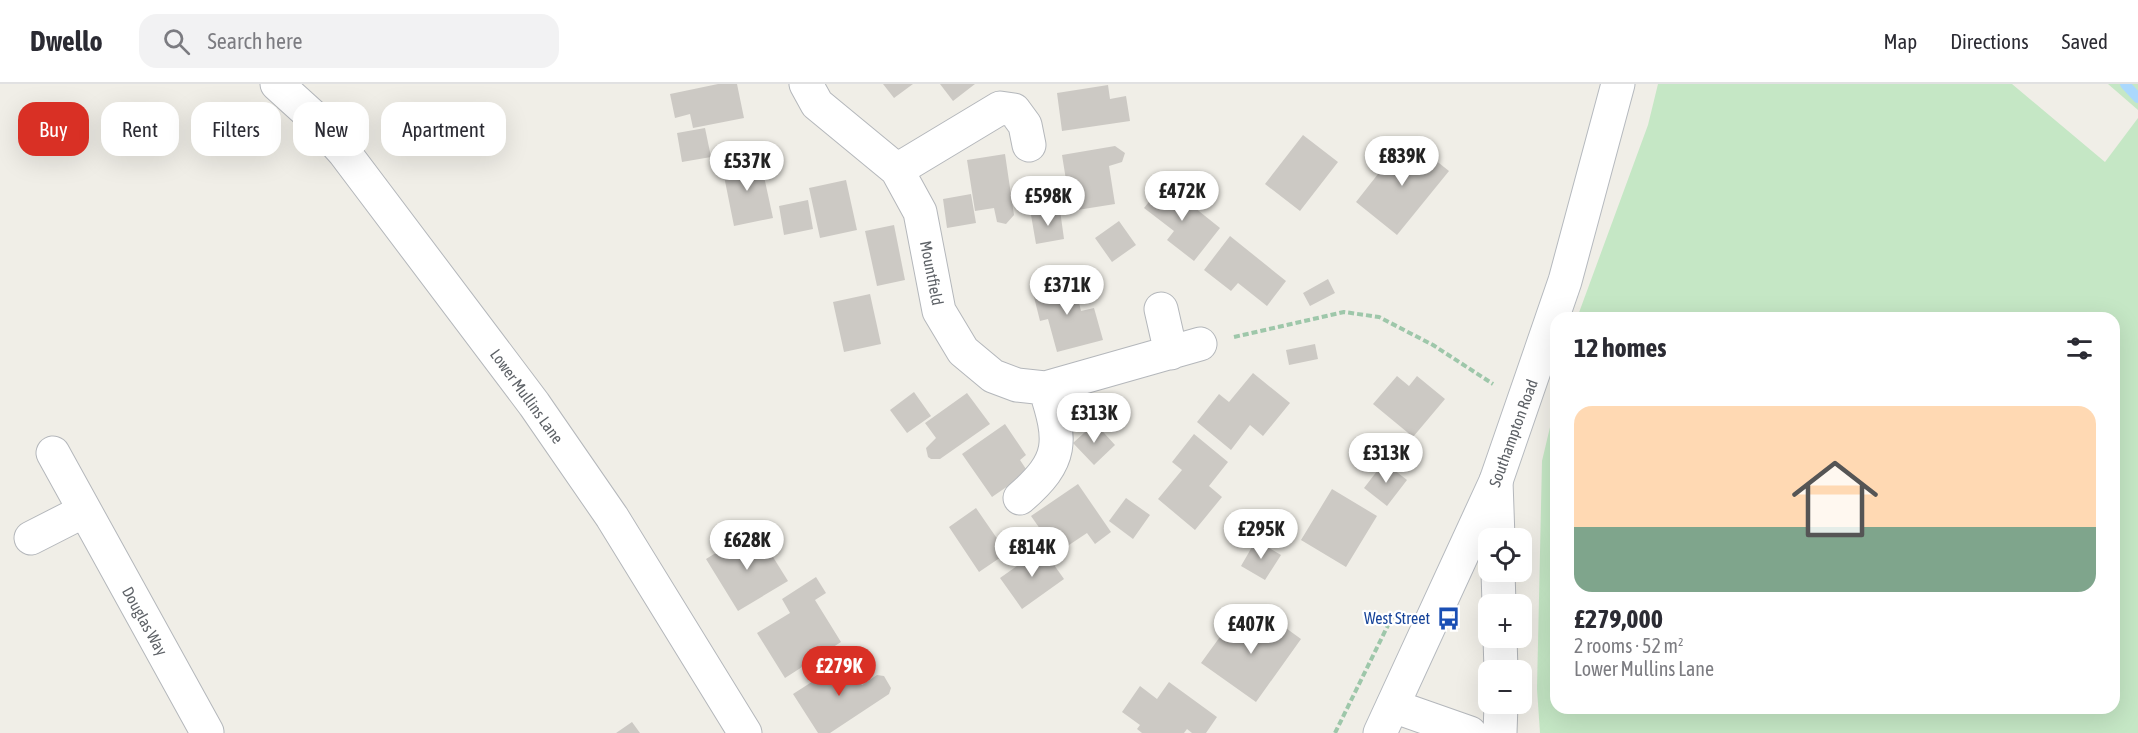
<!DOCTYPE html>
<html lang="en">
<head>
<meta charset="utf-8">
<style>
	:root { --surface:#fff; --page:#f2f2f3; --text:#2b2b33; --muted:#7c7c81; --line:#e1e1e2; --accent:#d93025 }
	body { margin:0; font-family:"Asap Condensed",sans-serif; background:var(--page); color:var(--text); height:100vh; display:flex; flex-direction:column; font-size:22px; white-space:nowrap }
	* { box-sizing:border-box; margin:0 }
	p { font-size:20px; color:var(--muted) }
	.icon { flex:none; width:33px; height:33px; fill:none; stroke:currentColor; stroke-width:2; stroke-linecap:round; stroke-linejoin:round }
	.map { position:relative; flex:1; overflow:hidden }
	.details { position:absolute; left:1550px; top:228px; width:570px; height:402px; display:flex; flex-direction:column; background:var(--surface); border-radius:18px; box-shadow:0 6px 24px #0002 }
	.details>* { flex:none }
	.banner { position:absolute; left:18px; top:18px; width:570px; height:54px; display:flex; gap:12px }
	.fabs { position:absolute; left:1478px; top:444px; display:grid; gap:12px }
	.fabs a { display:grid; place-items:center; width:54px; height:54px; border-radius:12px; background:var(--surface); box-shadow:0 6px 24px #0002; font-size:30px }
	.price { position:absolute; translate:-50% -51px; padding:0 14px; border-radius:21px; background:#fff; color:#222; font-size:20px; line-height:39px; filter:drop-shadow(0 2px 3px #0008) }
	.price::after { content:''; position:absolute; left:50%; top:36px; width:18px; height:14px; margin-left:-9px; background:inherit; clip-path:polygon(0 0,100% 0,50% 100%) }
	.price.active { background:var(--accent); color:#fff }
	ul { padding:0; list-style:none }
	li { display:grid; align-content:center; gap:12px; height:318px; padding:0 24px }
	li+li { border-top:2px solid var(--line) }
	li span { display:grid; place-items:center; height:186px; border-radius:18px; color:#555 }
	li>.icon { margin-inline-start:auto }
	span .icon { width:108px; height:108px; fill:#fffc; stroke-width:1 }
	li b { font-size:26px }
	h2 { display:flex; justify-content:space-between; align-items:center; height:72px; padding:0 24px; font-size:26px }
	.pill { padding:0 21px; border-radius:18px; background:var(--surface); box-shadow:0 6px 24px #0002; font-size:21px; line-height:54px }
	.pill.active { background:var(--accent); color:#fff }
	header { display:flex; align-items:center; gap:36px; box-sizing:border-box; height:84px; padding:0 30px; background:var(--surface); border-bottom:2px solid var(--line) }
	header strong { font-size:28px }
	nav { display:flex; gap:33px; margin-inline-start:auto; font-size:21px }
	.search { width:420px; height:54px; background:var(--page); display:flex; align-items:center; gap:15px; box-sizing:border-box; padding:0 21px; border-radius:18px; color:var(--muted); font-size:22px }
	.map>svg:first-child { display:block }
</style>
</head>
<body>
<header>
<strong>Dwello</strong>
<div class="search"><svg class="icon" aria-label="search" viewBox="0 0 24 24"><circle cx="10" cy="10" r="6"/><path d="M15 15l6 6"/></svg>Search here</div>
<nav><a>Map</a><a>Directions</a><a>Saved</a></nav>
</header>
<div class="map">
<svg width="2138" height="649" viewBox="0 0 2138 649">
	<rect width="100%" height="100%" fill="#f0eee7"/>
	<path fill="#c5e7c5" d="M 1658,0 L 2012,0 L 2105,78 L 2138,34 L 2138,649 L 1540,649 L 1537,605 L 1542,377 L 1555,322 L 1556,624 L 2114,624 L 2114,234 L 1577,234 L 1648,41 Z
		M 2108,0 L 2138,0 L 2138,26 Z"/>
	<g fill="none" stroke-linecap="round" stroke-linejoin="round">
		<path stroke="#aad8fd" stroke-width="10" d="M 2125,0 L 2138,14"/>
	</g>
	<path fill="#ccc9c4" d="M 718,0 L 737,0 L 744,34 L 693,44 L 690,30 L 675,34 L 670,10 Z
		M 883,0 L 913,0 L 894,14 Z
		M 940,0 L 975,0 L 953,17 Z
		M 1108,1 L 1110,15 L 1126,12 L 1130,37 L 1062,47 L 1057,9 Z
		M 705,44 L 711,73 L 682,78 L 677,49 Z
		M 1303,51 L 1338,78 L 1300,127 L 1265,100 Z
		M 1410,56 L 1449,87 L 1397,151 L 1356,118 L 1396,67 L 1399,70 Z
		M 1115,62 L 1125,69 L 1122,78 L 1109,82 L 1115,120 L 1071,127 L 1062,71 Z
		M 1005,70 L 1014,131 L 1006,140 L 997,138 L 994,124 L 975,127 L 967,76 Z
		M 760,74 L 773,134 L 734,142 L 722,82 Z
		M 846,96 L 857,146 L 820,154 L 809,104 Z
		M 1164,99 L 1220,144 L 1194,177 L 1167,156 L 1174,147 L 1144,124 Z
		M 971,110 L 976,139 L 947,144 L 943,115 Z
		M 808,116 L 813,145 L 784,151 L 779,122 Z
		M 1060,126 L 1064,155 L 1036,160 L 1031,131 Z
		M 1119,137 L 1136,161 L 1112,178 L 1095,154 Z
		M 894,141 L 905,196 L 877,202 L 865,147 Z
		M 1230,152 L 1286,197 L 1267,222 L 1238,199 L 1231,207 L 1204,186 Z
		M 1073,194 L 1081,227 L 1094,224 L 1103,256 L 1057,268 L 1048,235 L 1040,237 L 1032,205 Z
		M 1328,195 L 1335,209 L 1310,222 L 1303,209 Z
		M 870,210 L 881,260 L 844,268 L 833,218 Z
		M 1315,260 L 1318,275 L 1289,281 L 1286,266 Z
		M 1253,289 L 1290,319 L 1263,352 L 1250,341 L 1231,366 L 1197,338 L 1219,310 L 1229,318 Z
		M 1397,292 L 1409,302 L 1417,292 L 1445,315 L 1413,353 L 1373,320 Z
		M 914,308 L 931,332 L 907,349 L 890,326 Z
		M 967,309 L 990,340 L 940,375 L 931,375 L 928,373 L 926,364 L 936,354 L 925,339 Z
		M 1095,339 L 1115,361 L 1094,381 L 1073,359 Z
		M 1005,340 L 1026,371 L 1020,376 L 1028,388 L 992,413 L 962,370 Z
		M 1194,350 L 1228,378 L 1209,402 L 1222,413 L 1195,446 L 1158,415 L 1182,386 L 1172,378 Z
		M 1384,378 L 1407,396 L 1387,422 L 1364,404 Z
		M 1078,400 L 1111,448 L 1095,460 L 1087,449 L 1057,469 L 1031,432 Z
		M 1332,405 L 1377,432 L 1346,483 L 1301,456 Z
		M 1126,414 L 1150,431 L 1133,455 L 1109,437 Z
		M 976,424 L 1007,469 L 979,488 L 949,443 Z
		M 750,448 L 757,460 L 763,457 L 788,497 L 738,527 L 706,475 Z
		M 1256,456 L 1281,471 L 1265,496 L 1241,482 Z
		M 1042,464 L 1064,495 L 1022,525 L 1000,494 Z
		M 816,493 L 826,509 L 815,516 L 841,558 L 785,594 L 757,549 L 790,529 L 782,515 Z
		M 1238,528 L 1263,547 L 1272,534 L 1301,555 L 1256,618 L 1201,579 Z
		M 846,576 L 862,601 L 877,591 L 884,592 L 891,604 L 889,610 L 830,649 L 818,649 L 793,610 Z
		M 1169,598 L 1217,633 L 1206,649 L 1192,649 L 1187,645 L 1184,649 L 1142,649 L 1137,645 L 1140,641 L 1122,628 L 1140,602 L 1157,615 Z
		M 632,638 L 640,649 L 616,649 Z"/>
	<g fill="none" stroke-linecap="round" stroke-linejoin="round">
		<defs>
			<path id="street" d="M 277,0 L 310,30 L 344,68 L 534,320 L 612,433 L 745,649
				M 806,0 L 817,20 L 897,86 L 920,128 L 939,227 L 963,267 L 993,292 L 1017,301 L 1045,304 L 1200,260
				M 897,86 L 1000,24 L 1014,26 L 1025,41 L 1029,61
				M 1161,225 L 1171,269
				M 53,369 L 207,648
				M 1496,397 L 1498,454
				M 1020,414 C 1064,376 1062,357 1045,304
				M 31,454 L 84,427
				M 1498,488 L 1499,520
				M 1500,554 L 1501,586
				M 1393,622 L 1470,649
				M 1500,649 L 1501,620"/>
			<path id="secondary" d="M 1380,649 L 1496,397 L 1565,197 L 1618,0"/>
		</defs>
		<use href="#street" stroke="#b4b7bb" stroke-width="35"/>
		<use href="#secondary" stroke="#b5b9be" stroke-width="35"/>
		<path stroke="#9ec7aa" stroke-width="4" stroke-dasharray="6 3" stroke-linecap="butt" d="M 1234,253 L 1344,228 L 1379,233 L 1433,261 L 1493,300
			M 1335,649 L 1394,529"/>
		<use href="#street" stroke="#fff" stroke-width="33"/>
		<use href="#secondary" stroke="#fff" stroke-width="33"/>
	</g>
	<defs>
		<symbol id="bus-bare" viewBox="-9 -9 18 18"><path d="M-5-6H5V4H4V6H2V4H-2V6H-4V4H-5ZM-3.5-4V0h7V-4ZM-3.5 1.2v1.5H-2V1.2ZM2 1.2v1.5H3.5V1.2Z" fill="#1a4fb4" stroke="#fff" stroke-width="2.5" paint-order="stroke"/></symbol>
	</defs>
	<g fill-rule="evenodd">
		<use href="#bus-bare" x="1432" y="518" width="33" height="33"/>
	</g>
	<g text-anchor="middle" stroke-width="4.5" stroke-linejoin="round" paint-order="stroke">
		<g font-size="16" fill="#5e6267" stroke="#fff">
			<text transform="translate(932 189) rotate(79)" y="6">Mountfield</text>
			<text transform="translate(527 312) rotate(54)" y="6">Lower Mullins Lane</text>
			<text transform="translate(1513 349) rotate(-70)" y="6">Southampton Road</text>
			<text transform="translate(145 537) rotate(61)" y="6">Douglas Way</text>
		</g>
		<g font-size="16" fill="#164399" stroke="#fff" text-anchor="end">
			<text x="1430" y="540">West Street</text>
		</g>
	</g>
</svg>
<div class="fabs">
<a><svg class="icon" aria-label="locate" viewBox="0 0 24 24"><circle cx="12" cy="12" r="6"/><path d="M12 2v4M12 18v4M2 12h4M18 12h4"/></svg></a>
<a>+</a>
<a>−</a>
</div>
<b class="price" style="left:1402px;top:103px">£839K</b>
<b class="price" style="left:747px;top:108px">£537K</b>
<b class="price" style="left:1182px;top:138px">£472K</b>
<b class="price" style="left:1048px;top:143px">£598K</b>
<b class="price" style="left:1067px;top:232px">£371K</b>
<b class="price" style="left:1094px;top:360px">£313K</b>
<b class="price" style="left:1386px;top:400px">£313K</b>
<b class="price" style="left:1261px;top:476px">£295K</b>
<b class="price" style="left:747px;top:487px">£628K</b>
<b class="price" style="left:1032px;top:494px">£814K</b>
<b class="price" style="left:1251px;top:571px">£407K</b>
<b class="price active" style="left:839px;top:613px">£279K</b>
<div class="banner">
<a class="pill active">Buy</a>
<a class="pill">Rent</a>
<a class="pill">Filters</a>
<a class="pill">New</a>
<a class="pill">Apartment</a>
</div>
<section class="details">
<h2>12 homes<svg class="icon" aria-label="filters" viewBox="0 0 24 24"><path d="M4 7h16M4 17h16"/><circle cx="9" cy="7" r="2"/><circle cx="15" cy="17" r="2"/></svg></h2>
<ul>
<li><span style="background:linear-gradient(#ffd9b3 65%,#7fa58c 0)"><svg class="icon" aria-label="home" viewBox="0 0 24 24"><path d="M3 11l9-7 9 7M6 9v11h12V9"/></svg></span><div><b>£279,000</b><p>2 rooms · 52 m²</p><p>Lower Mullins Lane</p></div></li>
</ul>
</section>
</div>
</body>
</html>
